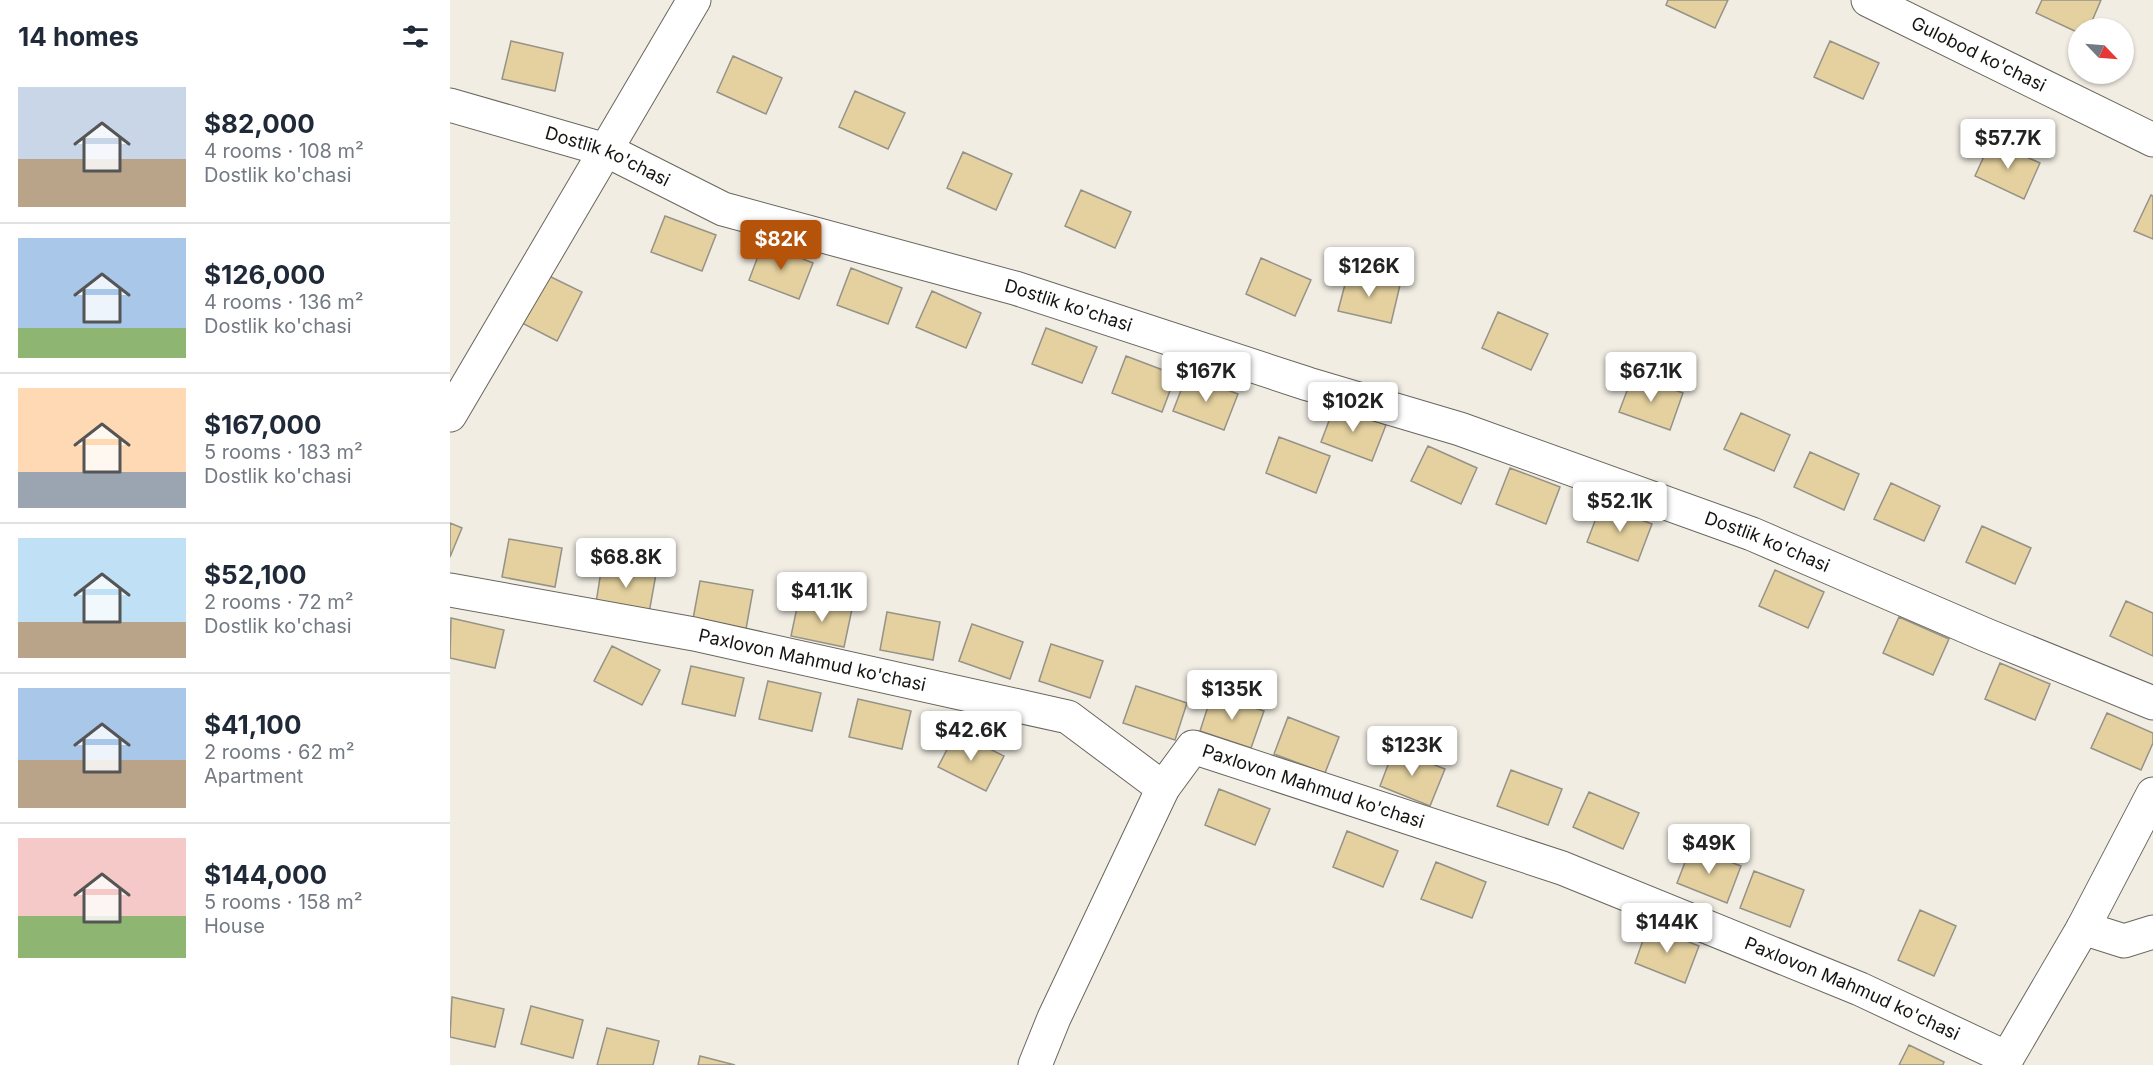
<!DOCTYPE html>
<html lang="en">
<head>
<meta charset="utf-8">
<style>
	:root { --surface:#fff; --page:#f2f2f3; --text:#1f2937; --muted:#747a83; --line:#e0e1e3; --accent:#b45309 }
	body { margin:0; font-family:Inter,sans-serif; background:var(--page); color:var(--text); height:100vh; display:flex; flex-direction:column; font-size:22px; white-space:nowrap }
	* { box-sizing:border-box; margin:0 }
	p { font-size:20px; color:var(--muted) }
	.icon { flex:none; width:33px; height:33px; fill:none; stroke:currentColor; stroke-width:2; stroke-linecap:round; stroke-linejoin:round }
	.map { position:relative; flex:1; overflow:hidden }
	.sheet { display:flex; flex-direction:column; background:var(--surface); width:450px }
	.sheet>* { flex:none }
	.needle { width:39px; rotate:115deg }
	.buttons { position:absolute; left:1618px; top:18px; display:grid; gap:12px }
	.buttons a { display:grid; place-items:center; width:66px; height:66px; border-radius:50%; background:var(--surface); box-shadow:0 2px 4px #0004; font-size:30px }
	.price { position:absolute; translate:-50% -51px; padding:0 14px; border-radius:6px; background:#fff; color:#222; font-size:20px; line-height:39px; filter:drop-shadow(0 2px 3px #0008) }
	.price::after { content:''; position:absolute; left:50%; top:36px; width:18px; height:14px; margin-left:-9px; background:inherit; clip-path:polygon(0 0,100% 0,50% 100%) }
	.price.active { background:var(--accent); color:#fff }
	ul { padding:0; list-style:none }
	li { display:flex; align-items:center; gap:18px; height:150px; padding:0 18px }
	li+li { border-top:2px solid var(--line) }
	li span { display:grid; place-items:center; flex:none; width:168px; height:120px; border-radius:0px; color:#555 }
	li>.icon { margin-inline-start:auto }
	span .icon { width:72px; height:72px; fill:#fffc; stroke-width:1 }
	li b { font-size:26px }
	h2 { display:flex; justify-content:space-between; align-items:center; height:72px; padding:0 18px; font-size:26px }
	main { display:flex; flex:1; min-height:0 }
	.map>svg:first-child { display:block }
</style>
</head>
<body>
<main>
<section class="sheet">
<h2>14 homes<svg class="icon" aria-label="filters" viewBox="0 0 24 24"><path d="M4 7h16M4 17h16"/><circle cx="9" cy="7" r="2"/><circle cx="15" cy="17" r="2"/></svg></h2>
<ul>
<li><span style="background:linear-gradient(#c9d6e8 60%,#b9a48a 0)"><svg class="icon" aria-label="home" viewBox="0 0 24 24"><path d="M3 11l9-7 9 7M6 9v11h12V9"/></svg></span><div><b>$82,000</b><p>4 rooms · 108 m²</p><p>Dostlik ko'chasi</p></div></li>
<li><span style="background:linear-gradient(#a9c7e8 75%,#8fb573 0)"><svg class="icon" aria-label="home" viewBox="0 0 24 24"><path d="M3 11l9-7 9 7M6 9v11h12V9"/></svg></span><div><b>$126,000</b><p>4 rooms · 136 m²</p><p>Dostlik ko'chasi</p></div></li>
<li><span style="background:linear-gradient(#ffd9b3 70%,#9aa5b1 0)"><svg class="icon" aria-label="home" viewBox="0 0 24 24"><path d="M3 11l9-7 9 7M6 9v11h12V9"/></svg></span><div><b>$167,000</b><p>5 rooms · 183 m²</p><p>Dostlik ko'chasi</p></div></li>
<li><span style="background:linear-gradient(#bfe0f5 70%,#b9a48a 0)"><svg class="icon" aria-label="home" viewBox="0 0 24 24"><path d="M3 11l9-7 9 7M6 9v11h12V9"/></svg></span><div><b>$52,100</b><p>2 rooms · 72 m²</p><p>Dostlik ko'chasi</p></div></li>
<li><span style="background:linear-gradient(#a9c7e8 60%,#b9a48a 0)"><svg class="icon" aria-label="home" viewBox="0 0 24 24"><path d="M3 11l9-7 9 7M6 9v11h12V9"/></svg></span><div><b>$41,100</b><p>2 rooms · 62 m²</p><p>Apartment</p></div></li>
<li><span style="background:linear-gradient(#f6c9c9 65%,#8fb573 0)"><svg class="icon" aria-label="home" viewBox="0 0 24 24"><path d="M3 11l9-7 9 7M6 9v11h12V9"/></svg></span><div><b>$144,000</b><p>5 rooms · 158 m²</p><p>House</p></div></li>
</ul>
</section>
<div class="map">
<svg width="1703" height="1065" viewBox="0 0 1703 1065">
	<rect width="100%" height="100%" fill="#f1ede3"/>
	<path fill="#e4d19f" stroke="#959288" stroke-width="1.5" d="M 1218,0 L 1278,0 L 1265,28 L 1216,5 Z
		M 1592,0 L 1651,0 L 1639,28 L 1629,28 L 1629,33 L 1586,13 Z
		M 61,41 L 113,53 L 105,91 L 52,79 Z
		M 1380,41 L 1429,63 L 1413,99 L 1364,77 Z
		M 283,56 L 332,78 L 316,114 L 267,92 Z
		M 405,91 L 455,113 L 438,149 L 389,127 Z
		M 1541,141 L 1590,163 L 1574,199 L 1525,176 Z
		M 513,152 L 562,174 L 546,210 L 497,188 Z
		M 631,190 L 681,212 L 665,248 L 615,226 Z
		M 1701,195 L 1703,196 L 1703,239 L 1684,231 Z
		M 215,216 L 266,235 L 252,271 L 201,252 Z
		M 313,243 L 363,263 L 349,299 L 299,280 Z
		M 811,258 L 861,280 L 845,316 L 796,294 Z
		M 401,268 L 452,288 L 438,324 L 387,305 Z
		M 898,273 L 950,285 L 941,323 L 888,311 Z
		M 97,275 L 132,292 L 107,341 L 72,323 Z
		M 482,291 L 531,313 L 516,348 L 466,327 Z
		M 1048,312 L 1098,334 L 1081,370 L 1032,348 Z
		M 596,328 L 647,347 L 632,383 L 582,364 Z
		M 676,356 L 726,375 L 712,412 L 662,393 Z
		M 737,375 L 788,394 L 774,430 L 723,411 Z
		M 1183,375 L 1233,393 L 1220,430 L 1169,412 Z
		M 885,405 L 936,425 L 922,461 L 871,442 Z
		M 1291,413 L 1340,435 L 1324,471 L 1274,449 Z
		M 829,437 L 880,456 L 866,493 L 816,473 Z
		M 978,446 L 1027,468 L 1011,504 L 961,481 Z
		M 1360,452 L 1409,474 L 1394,510 L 1344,487 Z
		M 1060,468 L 1110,487 L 1096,524 L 1046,504 Z
		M 1441,483 L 1490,506 L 1474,541 L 1424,519 Z
		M 1151,505 L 1202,524 L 1188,561 L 1137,542 Z
		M 0,523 L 12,528 L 0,557 Z
		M 1532,526 L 1581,548 L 1565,584 L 1516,562 Z
		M 59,539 L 112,548 L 105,587 L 52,577 Z
		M 152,565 L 206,574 L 199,613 L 146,603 Z
		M 1325,570 L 1374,592 L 1358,628 L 1309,606 Z
		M 250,581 L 303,590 L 296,629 L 243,619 Z
		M 349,598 L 402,609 L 394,647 L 341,636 Z
		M 1676,601 L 1703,613 L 1703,656 L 1660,636 Z
		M 437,612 L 490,622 L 483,660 L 430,650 Z
		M 1449,617 L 1499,639 L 1483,675 L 1433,653 Z
		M 1,618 L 54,630 L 45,668 L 0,658 Z
		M 522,624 L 573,642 L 560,679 L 509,661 Z
		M 601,644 L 653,661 L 640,698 L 589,681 Z
		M 162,646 L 210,670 L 192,705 L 144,681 Z
		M 1550,663 L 1600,684 L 1585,720 L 1535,699 Z
		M 241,666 L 294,678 L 285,716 L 232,704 Z
		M 318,681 L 371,693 L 362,731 L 309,719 Z
		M 686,686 L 737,703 L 725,740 L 673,723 Z
		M 762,694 L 814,711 L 801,748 L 750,731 Z
		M 408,699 L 461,711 L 452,749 L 399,737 Z
		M 1657,713 L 1703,733 L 1703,743 L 1691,770 L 1641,748 Z
		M 838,717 L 889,737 L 875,773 L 824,754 Z
		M 506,732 L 554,756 L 536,791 L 488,767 Z
		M 944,749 L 995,769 L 980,806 L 930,786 Z
		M 1061,770 L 1112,789 L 1098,825 L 1047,806 Z
		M 769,789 L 820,809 L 805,845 L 755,825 Z
		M 1139,792 L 1189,813 L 1173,849 L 1123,827 Z
		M 897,831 L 948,851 L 933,887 L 883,867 Z
		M 1241,847 L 1291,866 L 1277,903 L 1227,883 Z
		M 986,862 L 1036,882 L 1022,918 L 971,899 Z
		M 1304,871 L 1354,890 L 1340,927 L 1290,908 Z
		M 1470,910 L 1506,926 L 1484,976 L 1448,960 Z
		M 1198,926 L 1249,946 L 1235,983 L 1185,963 Z
		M 2,997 L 54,1009 L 45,1047 L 0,1037 Z
		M 81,1006 L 133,1020 L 123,1058 L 71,1044 Z
		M 157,1028 L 209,1041 L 203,1065 L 147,1065 Z
		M 1459,1045 L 1494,1062 L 1493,1065 L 1449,1065 Z
		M 250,1056 L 285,1065 L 248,1065 Z"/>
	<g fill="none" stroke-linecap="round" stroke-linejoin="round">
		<defs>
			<g id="minor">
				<path id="s1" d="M 1418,0 L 1703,140"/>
				<path id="s2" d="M 0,105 L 156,150 L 273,209 L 565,288 L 858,384 L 1010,429 L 1302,534 L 1536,635 L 1703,703"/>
				<path d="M 0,415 L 244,0"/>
				<path id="s3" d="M 0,590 L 244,634 L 618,717 L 713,788 L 743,747 L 1112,868 L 1410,989 L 1557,1058"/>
				<path d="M 1633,928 L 1674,941 L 1703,932"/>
				<path d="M 585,1065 L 604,1018 L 713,788"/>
				<path d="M 1553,1065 L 1633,928 L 1703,794"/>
			</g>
		</defs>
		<use href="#minor" stroke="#69665d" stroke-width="35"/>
		<use href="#minor" stroke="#fff" stroke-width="33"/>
	</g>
	<g text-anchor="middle" stroke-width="4.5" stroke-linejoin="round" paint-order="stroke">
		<g font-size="18" fill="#161411" stroke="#fff">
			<text dy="6" stroke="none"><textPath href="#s1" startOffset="123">Gulobod ko'chasi</textPath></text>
			<text dy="6" stroke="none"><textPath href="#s2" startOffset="166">Dostlik ko'chasi</textPath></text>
			<text dy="6" stroke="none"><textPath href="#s2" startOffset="652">Dostlik ko'chasi</textPath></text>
			<text dy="6" stroke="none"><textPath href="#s2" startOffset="1390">Dostlik ko'chasi</textPath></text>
			<text dy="6" stroke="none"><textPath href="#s3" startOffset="369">Paxlovon Mahmud ko'chasi</textPath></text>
			<text dy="6" stroke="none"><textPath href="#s3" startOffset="927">Paxlovon Mahmud ko'chasi</textPath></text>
			<text dy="6" stroke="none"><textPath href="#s3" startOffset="1503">Paxlovon Mahmud ko'chasi</textPath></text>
		</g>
	</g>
</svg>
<div class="buttons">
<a><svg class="needle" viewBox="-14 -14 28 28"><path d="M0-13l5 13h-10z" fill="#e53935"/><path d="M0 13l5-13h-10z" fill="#747a83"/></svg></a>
</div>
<b class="price" style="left:1558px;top:170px">$57.7K</b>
<b class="price active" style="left:331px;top:271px">$82K</b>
<b class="price" style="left:919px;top:298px">$126K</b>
<b class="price" style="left:756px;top:403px">$167K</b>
<b class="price" style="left:1201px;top:403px">$67.1K</b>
<b class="price" style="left:903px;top:433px">$102K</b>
<b class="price" style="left:1170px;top:533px">$52.1K</b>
<b class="price" style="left:176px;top:589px">$68.8K</b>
<b class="price" style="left:372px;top:623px">$41.1K</b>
<b class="price" style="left:782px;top:721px">$135K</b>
<b class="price" style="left:521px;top:762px">$42.6K</b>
<b class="price" style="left:962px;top:777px">$123K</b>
<b class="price" style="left:1259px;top:875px">$49K</b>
<b class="price" style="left:1217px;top:954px">$144K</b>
</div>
</main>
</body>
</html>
